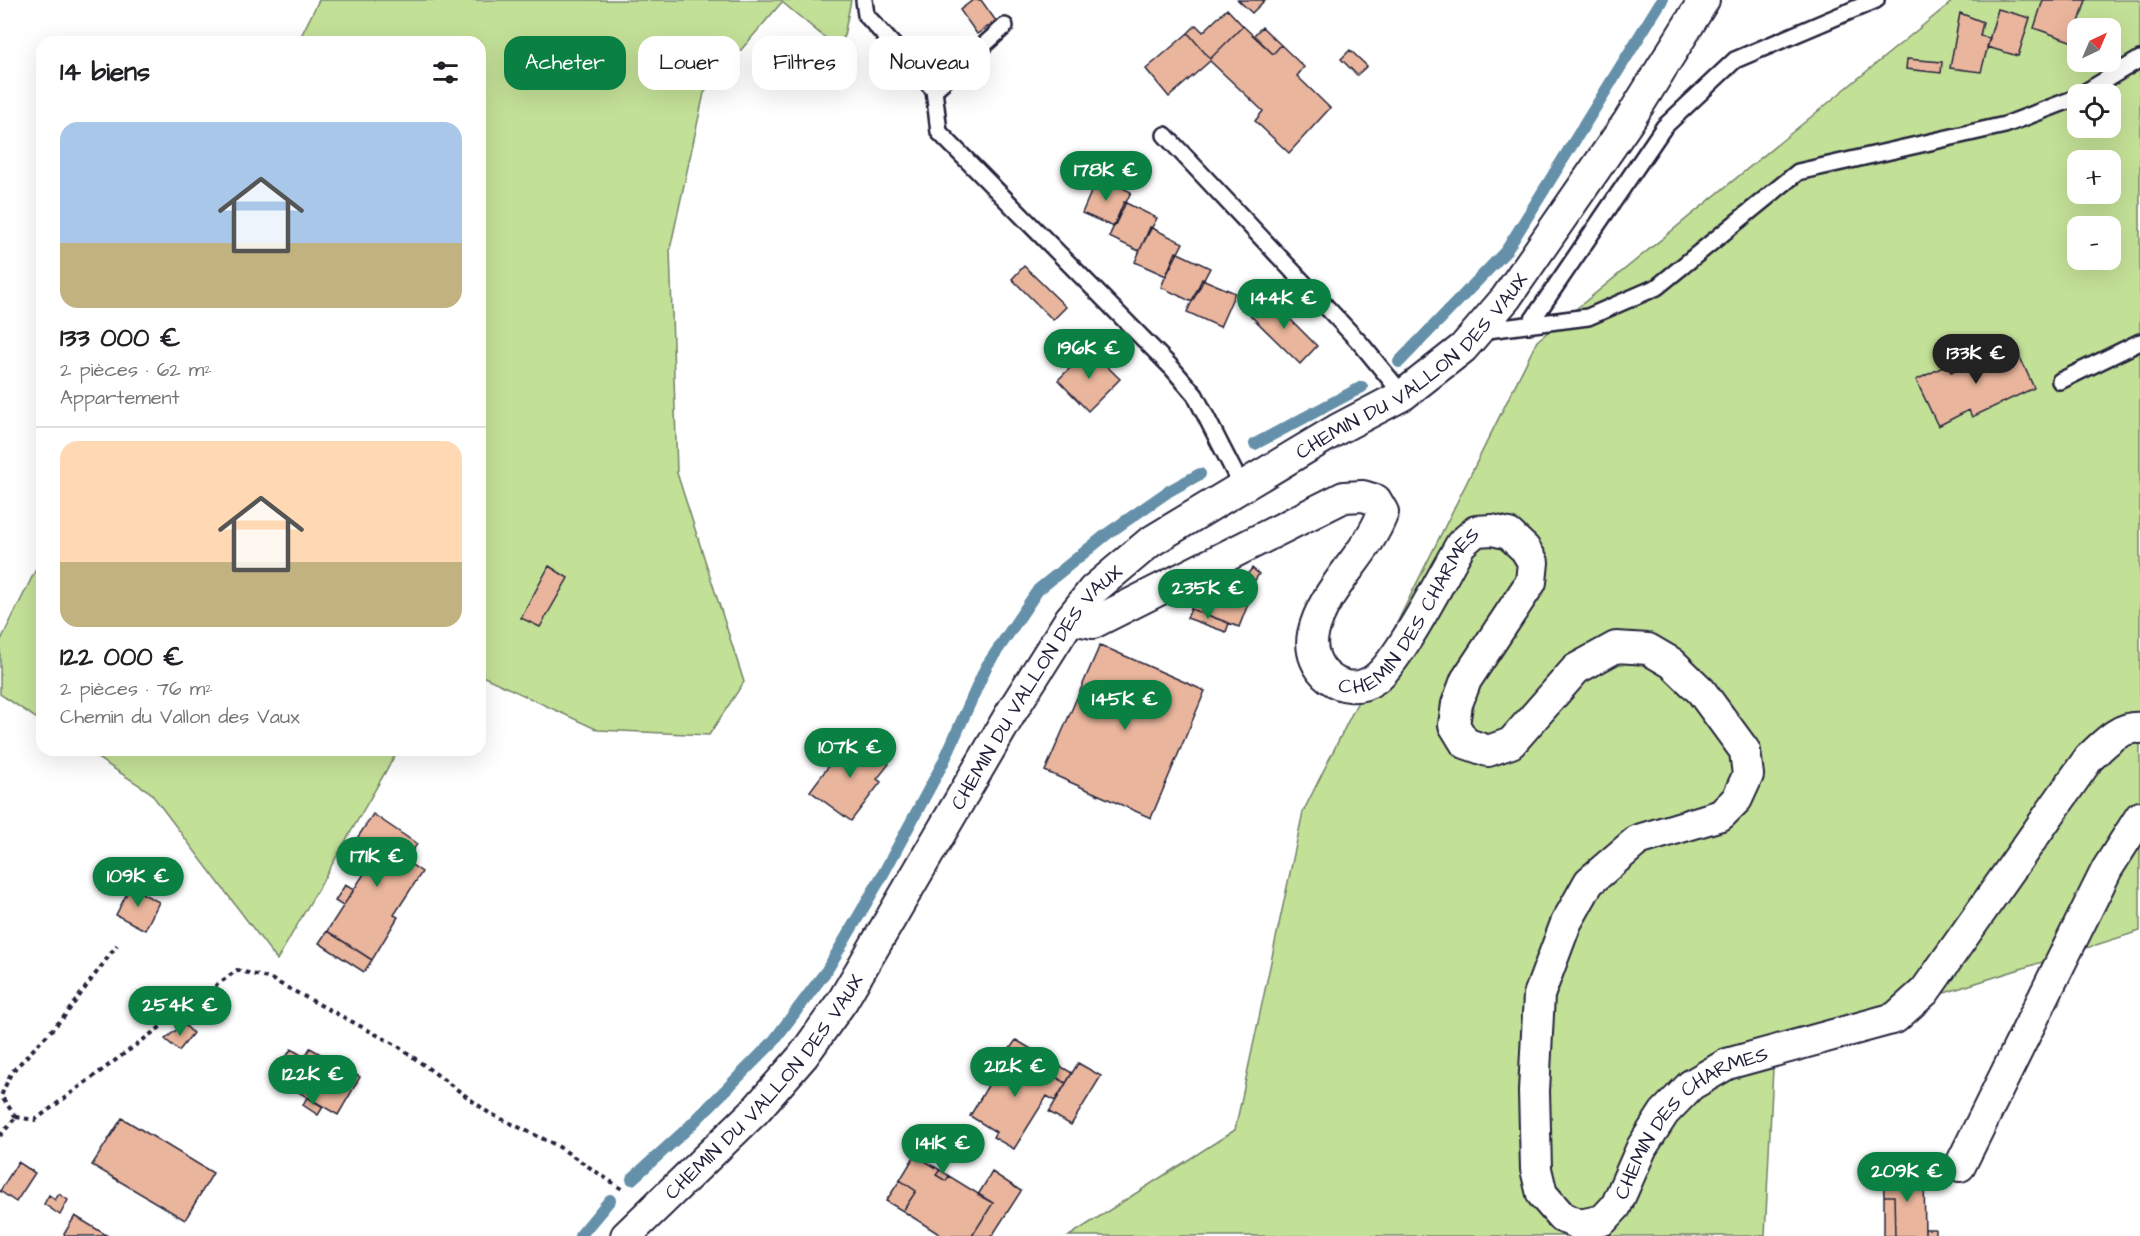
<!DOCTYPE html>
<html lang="fr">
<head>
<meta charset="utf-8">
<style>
	:root { --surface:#fff; --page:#f2f2f2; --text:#202124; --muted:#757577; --line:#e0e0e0; --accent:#0b8043 }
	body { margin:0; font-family:"Architects Daughter",sans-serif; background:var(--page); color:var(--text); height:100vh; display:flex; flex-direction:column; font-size:22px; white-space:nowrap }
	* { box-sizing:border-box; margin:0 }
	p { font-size:20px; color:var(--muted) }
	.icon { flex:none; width:33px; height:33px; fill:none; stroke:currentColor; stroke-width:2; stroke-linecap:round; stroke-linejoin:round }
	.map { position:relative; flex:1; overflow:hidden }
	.panel { position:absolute; left:36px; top:36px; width:450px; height:720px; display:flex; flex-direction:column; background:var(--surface); border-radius:18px; box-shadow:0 6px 24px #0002 }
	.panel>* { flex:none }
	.guide { position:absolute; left:504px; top:36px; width:570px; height:54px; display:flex; gap:12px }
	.needle { width:39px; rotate:44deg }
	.fabs { position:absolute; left:2067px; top:18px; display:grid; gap:12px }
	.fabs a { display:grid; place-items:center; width:54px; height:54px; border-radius:12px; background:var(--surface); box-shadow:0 6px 24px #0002; font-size:30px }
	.price { position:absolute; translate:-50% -51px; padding:0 14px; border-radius:21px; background:var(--accent); color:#fff; font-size:20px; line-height:39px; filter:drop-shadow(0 2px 3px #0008) }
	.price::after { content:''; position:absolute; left:50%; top:36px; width:18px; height:14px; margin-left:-9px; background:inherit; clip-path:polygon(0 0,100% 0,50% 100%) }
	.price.active { background:#222; color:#fff }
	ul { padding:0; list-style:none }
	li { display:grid; align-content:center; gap:12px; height:318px; padding:0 24px }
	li+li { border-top:2px solid var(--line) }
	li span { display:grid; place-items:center; height:186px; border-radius:18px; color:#555 }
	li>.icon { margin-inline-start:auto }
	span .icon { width:108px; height:108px; fill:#fffc; stroke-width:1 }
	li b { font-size:26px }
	h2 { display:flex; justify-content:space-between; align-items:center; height:72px; padding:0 24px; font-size:26px }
	.pill { padding:0 21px; border-radius:18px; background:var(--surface); box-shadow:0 6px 24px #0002; font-size:21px; line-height:54px }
	.pill.active { background:var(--accent); color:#fff }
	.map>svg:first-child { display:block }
</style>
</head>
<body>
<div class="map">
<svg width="2140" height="1236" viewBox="0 0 2140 1236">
	<rect width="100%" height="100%" fill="#fff"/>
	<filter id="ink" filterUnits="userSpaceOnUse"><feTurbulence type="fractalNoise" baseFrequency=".0167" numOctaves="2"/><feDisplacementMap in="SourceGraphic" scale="12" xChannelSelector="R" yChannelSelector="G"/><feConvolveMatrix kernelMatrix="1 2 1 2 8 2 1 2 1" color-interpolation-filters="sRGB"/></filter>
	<g filter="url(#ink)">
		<path fill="#c3e097" stroke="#728169" stroke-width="1.5" fill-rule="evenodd" d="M 319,0 L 851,0 L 841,51 L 782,2 L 704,93 L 670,249 L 677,473 L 744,682 L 709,735 L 598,730 L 480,675 L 480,42 L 298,42 Z
			M 1954,0 L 2140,0 L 2140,931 L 1774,1047 L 1765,1236 L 1069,1236 L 1235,1130 L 1303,812 L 1537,341 ZM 2078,28 L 2110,28 L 2110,62 L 2078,62 ZM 2078,94 L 2110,94 L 2110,128 L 2078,128 ZM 2078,160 L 2110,160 L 2110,194 L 2078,194 ZM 2078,226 L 2110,226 L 2110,260 L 2078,260 Z
			M 42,557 L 42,722 L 0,694 L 0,642 Z
			M 85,750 L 398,750 L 277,960 L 150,792 Z"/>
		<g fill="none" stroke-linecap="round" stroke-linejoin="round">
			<path stroke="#6590a9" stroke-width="12" d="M 1399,362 L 1506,251 L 1662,0
				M 1255,444 L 1362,387
				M 632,1179 L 687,1129 L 772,1043 L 827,970 L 882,876 L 943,763 L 986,667 L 1038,590 L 1107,534 L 1169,491 L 1200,474
				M 580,1236 L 610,1200"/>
		</g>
		<path fill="#e9b59c" stroke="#22223b" stroke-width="1.5" d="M 973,0 L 981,0 L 996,21 L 977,34 L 960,10 Z
			M 1238,0 L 1265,0 L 1252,13 Z
			M 2043,0 L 2086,0 L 2073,42 L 2034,28 Z
			M 1227,9 L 1243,26 L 1210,59 L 1188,33 L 1196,25 L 1203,32 Z
			M 1998,9 L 2030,18 L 2018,56 L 1987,47 Z
			M 1960,13 L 1983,22 L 1980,36 L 1990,38 L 1981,72 L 1950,68 Z
			M 1243,26 L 1273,54 L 1281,45 L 1304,67 L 1297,76 L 1330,108 L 1289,153 L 1255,121 L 1263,111 L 1210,61 L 1169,97 L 1146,69 L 1188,33 L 1210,59 Z
			M 1262,27 L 1281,45 L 1273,54 L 1254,35 Z
			M 1350,50 L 1367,66 L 1357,75 L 1341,59 Z
			M 1907,59 L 1942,62 L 1941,73 L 1906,69 Z
			M 1098,176 L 1131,192 L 1114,227 L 1082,213 Z
			M 1124,202 L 1157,218 L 1139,251 L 1109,237 Z
			M 1150,227 L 1183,243 L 1166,276 L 1135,262 Z
			M 1176,252 L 1210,268 L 1192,302 L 1161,287 Z
			M 1024,266 L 1066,307 L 1053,320 L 1012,279 Z
			M 1202,279 L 1235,293 L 1220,327 L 1187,312 Z
			M 1268,297 L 1317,346 L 1300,364 L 1250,315 Z
			M 2013,342 L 2034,388 L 1972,417 L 1969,410 L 1938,426 L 1916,380 L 1947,365 L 1951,372 Z
			M 1089,349 L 1120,379 L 1088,411 L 1058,380 Z
			M 549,566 L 568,578 L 540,627 L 521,618 Z
			M 1252,568 L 1259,574 L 1250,588 L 1242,582 Z
			M 1199,587 L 1233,600 L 1237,588 L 1252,594 L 1239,627 L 1191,609 Z
			M 1191,609 L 1229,623 L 1226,632 L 1187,618 Z
			M 1100,645 L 1205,691 L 1151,818 L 1045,771 Z
			M 851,736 L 889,764 L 877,779 L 881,782 L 851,821 L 810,791 Z
			M 373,814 L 417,844 L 406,861 L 422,872 L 394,915 L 398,917 L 372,960 L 327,931 L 373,860 L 352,846 Z
			M 345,885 L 354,890 L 343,906 L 335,901 Z
			M 130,887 L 159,902 L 145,930 L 116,915 Z
			M 327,931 L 372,960 L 364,972 L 319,943 Z
			M 184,1024 L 193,1033 L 179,1051 L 165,1039 Z
			M 1016,1040 L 1072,1073 L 1066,1083 L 1009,1050 Z
			M 310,1048 L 360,1077 L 338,1115 L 288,1086 Z
			M 291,1049 L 303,1056 L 291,1074 L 280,1067 Z
			M 1009,1050 L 1066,1083 L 1055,1101 L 1047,1096 L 1014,1149 L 993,1137 L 996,1132 L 970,1116 Z
			M 1078,1063 L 1101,1076 L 1071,1125 L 1049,1112 Z
			M 307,1097 L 323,1107 L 318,1115 L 303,1105 Z
			M 122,1118 L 213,1173 L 185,1220 L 92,1165 Z
			M 915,1155 L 940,1170 L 936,1175 L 946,1181 L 949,1176 L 993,1203 L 972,1236 L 942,1236 L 903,1211 L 916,1191 L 900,1180 Z
			M 18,1162 L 35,1173 L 16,1202 L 0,1191 Z
			M 940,1170 L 949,1176 L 946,1181 L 936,1175 Z
			M 992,1172 L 1021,1191 L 992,1236 L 972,1236 L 993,1203 L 978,1195 Z
			M 1924,1174 L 1925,1236 L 1895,1236 L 1894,1196 L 1884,1196 L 1883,1175 Z
			M 900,1180 L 916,1191 L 903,1211 L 886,1201 Z
			M 59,1194 L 68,1200 L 60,1215 L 44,1204 L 49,1195 L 55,1200 Z
			M 1884,1196 L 1894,1196 L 1895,1236 L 1884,1236 Z
			M 75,1216 L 108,1236 L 67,1236 L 64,1234 Z
			M 1925,1229 L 1935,1229 L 1935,1236 L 1925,1236 Z"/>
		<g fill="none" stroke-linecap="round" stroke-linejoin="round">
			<defs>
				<path id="lane" d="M 864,0 L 866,15 L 934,90
					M 1005,26 L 934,90 L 939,132 L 1172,368 L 1195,395 L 1242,487
					M 2082,94 L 2140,59
					M 1165,135 L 1362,345 L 1403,395
					M 1529,325 L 1664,127 L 1735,60 L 1876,0
					M 1480,331 L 1588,317 L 1657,287 L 1798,172 L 2005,125 L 2078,97
					M 2060,381 L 2140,342"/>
				<g id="street">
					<path id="s1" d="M 1070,619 L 1093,623 L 1344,497 L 1363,496 L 1376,500 L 1383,512 C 1368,555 1323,588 1313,634 C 1306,670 1344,701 1375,679 C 1399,662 1444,573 1461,544 L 1476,531 L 1492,530 L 1509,534 L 1525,549 L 1533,562 L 1531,582 L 1466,680 L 1457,704 L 1454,725 L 1465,743 L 1488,751 L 1511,743 L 1576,669 L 1616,647 L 1648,649 L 1672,663 L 1701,691 L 1745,751 L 1748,775 L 1737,799 L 1721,815 L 1638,840 L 1589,882 L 1566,923 L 1539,995 L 1534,1091 L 1536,1169 L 1542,1194 L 1562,1217 L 1580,1225 L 1603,1220 L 1616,1206 L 1642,1147 L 1664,1113 L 1691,1085 L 1727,1064 L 1895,1018 L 1925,991 L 2089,758 C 2103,745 2119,726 2140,728"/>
					<path d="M 1960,1166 L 2107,869 L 2140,817"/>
					<path id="s2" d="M 626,1236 L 755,1111 L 803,1056 L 843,1000 L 1012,711 L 1070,619 L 1093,590 L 1150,542 L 1338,429 L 1403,395 L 1463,348 L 1506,298 L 1628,122 L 1704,0"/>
				</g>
			</defs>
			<use href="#lane" stroke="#22223b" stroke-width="20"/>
			<use href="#street" stroke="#22223b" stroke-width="34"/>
			<path stroke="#22223b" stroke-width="4" stroke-dasharray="4.5 4.5" stroke-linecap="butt" d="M 16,1117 L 35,1120 L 237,970 L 271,979 L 398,1046 L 489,1113 L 556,1145 L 625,1191
				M 16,1117 L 1,1096 L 11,1073 L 63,1018 L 117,945
				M 0,1136 L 16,1117"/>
			<use href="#lane" stroke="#fff" stroke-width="15"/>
			<use href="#street" stroke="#fff" stroke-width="30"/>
		</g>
	</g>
	<g text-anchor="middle" stroke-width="4.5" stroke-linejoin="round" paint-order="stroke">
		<g font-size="20" fill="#22223b" stroke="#fff">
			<text dy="7" stroke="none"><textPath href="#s2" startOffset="1194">CHEMIN DU VALLON DES VAUX</textPath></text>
			<text dy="7" stroke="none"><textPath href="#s1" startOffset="662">CHEMIN DES CHARMES</textPath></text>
			<text dy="7" stroke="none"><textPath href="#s2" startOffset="690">CHEMIN DU VALLON DES VAUX</textPath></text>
			<text dy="7" stroke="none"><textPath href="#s2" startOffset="204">CHEMIN DU VALLON DES VAUX</textPath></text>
			<text dy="7" stroke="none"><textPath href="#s1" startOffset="2174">CHEMIN DES CHARMES</textPath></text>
		</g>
	</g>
</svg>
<div class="fabs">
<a><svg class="needle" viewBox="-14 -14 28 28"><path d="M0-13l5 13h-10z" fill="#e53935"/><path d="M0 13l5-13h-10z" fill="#757577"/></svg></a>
<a><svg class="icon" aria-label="locate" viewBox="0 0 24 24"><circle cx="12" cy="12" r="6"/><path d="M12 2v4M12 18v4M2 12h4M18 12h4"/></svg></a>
<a>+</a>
<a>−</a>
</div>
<b class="price" style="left:1106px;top:202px">178K €</b>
<b class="price" style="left:1284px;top:330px">144K €</b>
<b class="price" style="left:1089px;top:380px">196K €</b>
<b class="price active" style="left:1976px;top:385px">133K €</b>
<b class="price" style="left:1208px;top:620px">235K €</b>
<b class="price" style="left:1125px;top:731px">145K €</b>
<b class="price" style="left:850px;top:779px">107K €</b>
<b class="price" style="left:377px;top:888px">171K €</b>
<b class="price" style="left:138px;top:908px">109K €</b>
<b class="price" style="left:180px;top:1037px">254K €</b>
<b class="price" style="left:1015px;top:1098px">212K €</b>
<b class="price" style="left:313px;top:1106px">122K €</b>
<b class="price" style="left:943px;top:1175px">141K €</b>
<b class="price" style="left:1907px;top:1203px">209K €</b>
<div class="guide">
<a class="pill active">Acheter</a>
<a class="pill">Louer</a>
<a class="pill">Filtres</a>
<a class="pill">Nouveau</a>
</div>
<section class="panel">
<h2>14 biens<svg class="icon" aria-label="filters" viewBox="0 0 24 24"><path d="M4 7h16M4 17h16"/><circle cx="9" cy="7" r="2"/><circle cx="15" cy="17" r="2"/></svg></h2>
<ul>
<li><span style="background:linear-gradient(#a9c7e8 65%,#c2b280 0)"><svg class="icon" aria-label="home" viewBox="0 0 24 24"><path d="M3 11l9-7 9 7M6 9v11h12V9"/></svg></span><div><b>133 000 €</b><p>2 pièces · 62 m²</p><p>Appartement</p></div></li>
<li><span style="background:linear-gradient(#ffd9b3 65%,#c2b280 0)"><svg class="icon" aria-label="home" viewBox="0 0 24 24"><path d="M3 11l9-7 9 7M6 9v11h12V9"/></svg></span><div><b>122 000 €</b><p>2 pièces · 76 m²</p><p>Chemin du Vallon des Vaux</p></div></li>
</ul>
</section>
</div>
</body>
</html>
